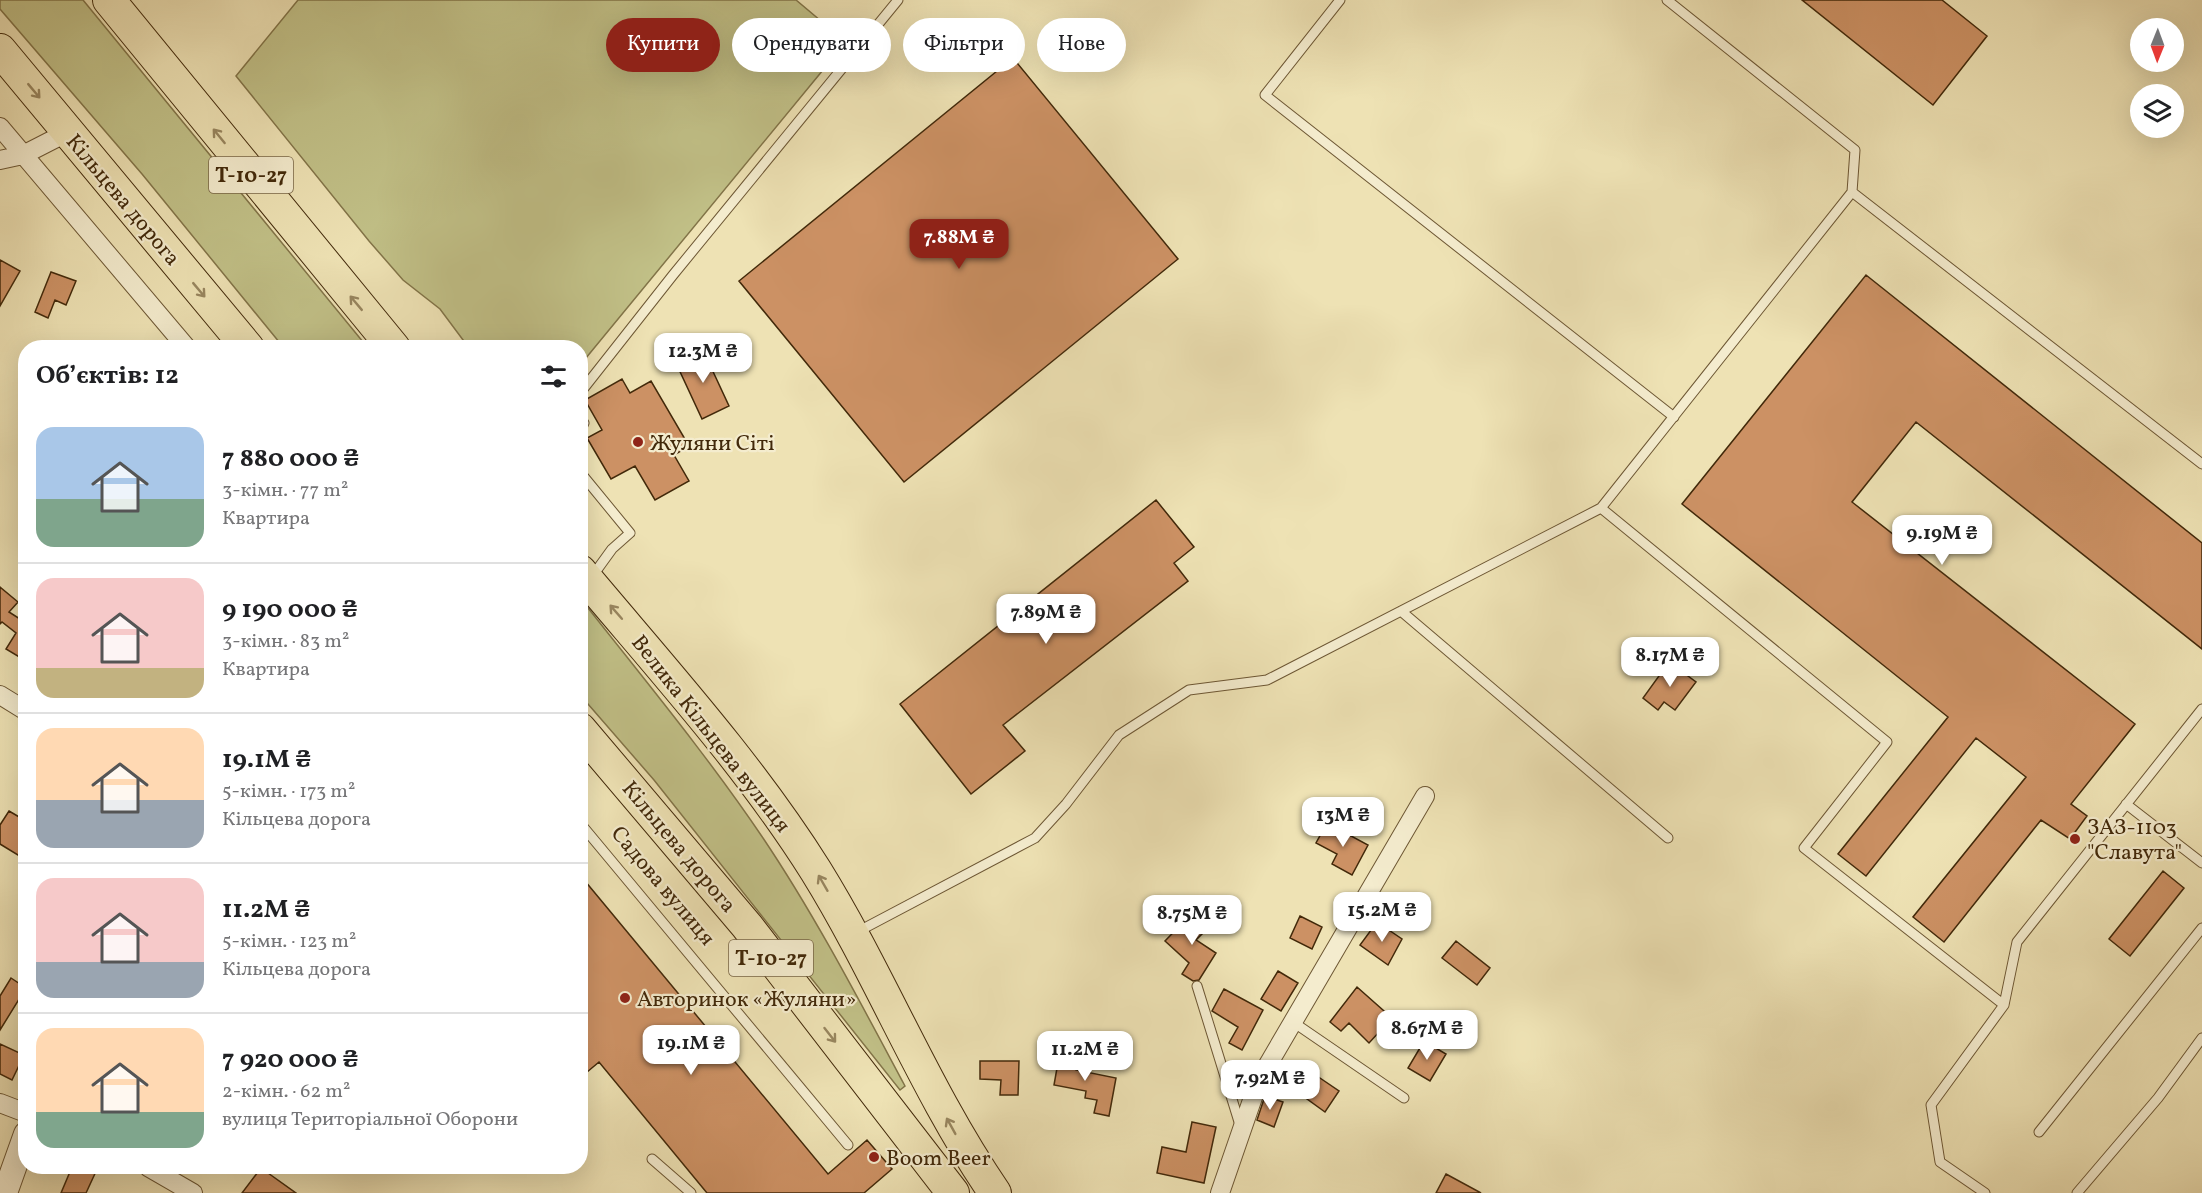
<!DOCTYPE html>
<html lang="uk">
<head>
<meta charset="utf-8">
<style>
	:root { --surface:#fff; --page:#f6f6f6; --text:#202124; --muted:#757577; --line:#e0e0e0; --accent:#8f2418 }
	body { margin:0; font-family:Vollkorn,serif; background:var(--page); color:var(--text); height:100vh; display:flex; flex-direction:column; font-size:22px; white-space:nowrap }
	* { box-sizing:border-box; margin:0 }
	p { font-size:20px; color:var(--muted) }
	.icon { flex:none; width:33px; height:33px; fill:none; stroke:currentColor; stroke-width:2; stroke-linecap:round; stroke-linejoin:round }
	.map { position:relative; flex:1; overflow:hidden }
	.side { position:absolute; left:18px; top:340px; width:570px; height:834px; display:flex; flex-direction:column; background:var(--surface); border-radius:24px; box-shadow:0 6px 24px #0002 }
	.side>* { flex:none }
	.banner { position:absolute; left:606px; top:18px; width:570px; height:54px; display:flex; gap:12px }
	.needle { width:39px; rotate:181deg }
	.tools { position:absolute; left:2130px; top:18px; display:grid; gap:12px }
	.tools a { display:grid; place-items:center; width:54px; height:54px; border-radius:50%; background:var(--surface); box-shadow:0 6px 24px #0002; font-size:30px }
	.price { position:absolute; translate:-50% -51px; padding:0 14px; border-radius:12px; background:#fff; color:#222; font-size:20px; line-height:39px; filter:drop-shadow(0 2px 3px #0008) }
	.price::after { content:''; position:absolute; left:50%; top:36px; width:18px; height:14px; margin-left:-9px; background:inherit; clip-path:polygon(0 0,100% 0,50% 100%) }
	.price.current { background:var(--accent); color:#fff }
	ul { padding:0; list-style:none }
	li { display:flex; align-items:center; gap:18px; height:150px; padding:0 18px }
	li+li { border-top:2px solid var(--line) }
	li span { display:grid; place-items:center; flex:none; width:168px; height:120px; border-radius:18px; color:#555 }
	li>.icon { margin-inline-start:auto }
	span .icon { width:72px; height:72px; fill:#fffc; stroke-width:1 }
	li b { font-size:26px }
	h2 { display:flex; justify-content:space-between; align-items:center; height:72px; padding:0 18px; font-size:26px }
	.tag { padding:0 21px; border-radius:27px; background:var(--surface); box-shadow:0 6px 24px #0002; font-size:21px; line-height:54px }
	.tag.current { background:var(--accent); color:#fff }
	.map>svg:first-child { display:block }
</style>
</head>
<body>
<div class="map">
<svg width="2202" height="1193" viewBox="0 0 2202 1193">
	<rect width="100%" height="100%" fill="#eee2b4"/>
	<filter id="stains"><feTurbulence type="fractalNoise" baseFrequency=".00333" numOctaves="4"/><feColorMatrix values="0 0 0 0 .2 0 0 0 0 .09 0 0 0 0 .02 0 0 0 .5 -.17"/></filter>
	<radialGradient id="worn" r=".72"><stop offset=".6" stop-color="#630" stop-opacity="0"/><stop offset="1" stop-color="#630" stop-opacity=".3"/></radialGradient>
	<path fill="#c1c087" stroke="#827448" stroke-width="1.5" d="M 0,0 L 83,0 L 368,348 L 284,348 L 142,174 L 0,9 Z
		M 298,0 L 796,0 L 846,42 L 581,364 L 580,348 L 469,348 L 440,309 L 403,280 L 369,241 L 236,76 Z
		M 581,599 C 643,678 707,755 763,838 C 816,917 860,1002 905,1086 L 900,1090 L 654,780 L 581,696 Z"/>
	<path fill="#cc9164" stroke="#42290a" stroke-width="1.5" d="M 1802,0 L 1942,0 L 1987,36 L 1933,105 Z
		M 1013,58 L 1178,259 L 904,482 L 739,281 Z
		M 0,260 L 20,271 L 0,306 Z
		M 51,272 L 76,281 L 66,305 L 55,300 L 48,318 L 35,312 Z
		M 1866,275 L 2202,543 L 2202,649 L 1916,422 L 1852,502 L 2135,724 L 2071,804 L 2087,816 L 2070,839 L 2041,820 L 1944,942 L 1913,917 L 2026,777 L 1976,738 L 1866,876 L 1838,854 L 1948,717 L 1682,504 Z
		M 703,350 L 729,406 L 702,419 L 676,363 Z
		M 622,379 L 630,393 L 651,381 L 689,446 L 674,455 L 689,481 L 655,500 L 635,466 L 611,479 L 587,438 L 602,430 L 585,400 Z
		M 1156,500 L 1194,547 L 1174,563 L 1188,581 L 1003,725 L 1025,751 L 971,794 L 900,704 Z
		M 0,587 L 18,602 L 9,612 L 23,621 L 26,617 L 26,650 L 21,658 L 6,649 L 16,633 L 2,622 L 0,624 Z
		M 1669,662 L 1696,682 L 1675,710 L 1664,702 L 1658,710 L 1643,698 Z
		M 9,811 L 26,821 L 26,860 L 0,844 L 0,825 Z
		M 1327,823 L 1368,845 L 1352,875 L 1332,864 L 1337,854 L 1316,843 Z
		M 2163,871 L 2184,888 L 2130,956 L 2109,939 Z
		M 580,875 L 828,1174 L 867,1140 L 892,1169 L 864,1193 L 707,1193 L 599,1062 L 580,1078 Z
		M 1194,911 L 1210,926 L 1196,940 L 1216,953 L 1199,980 L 1193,981 L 1182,974 L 1189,963 L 1165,941 Z
		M 1300,916 L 1322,927 L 1312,949 L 1290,938 Z
		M 1377,922 L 1402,939 L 1388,965 L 1360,945 Z
		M 1456,941 L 1490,968 L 1477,985 L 1442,958 Z
		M 1278,971 L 1298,983 L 1281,1011 L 1261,999 Z
		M 11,978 L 26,988 L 0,1030 L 0,996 Z
		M 1357,987 L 1392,1018 L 1369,1043 L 1349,1023 L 1341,1031 L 1330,1022 Z
		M 1224,989 L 1263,1010 L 1242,1050 L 1229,1043 L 1238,1027 L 1212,1011 Z
		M 1424,1041 L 1446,1054 L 1430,1081 L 1408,1068 Z
		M 0,1044 L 24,1055 L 12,1080 L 0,1074 Z
		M 1060,1051 L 1079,1054 L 1076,1070 L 1116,1078 L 1109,1116 L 1094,1113 L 1097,1100 L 1085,1098 L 1086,1091 L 1054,1085 Z
		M 980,1061 L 1019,1061 L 1018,1095 L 1000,1095 L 1001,1080 L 980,1079 Z
		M 1317,1076 L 1339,1091 L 1325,1112 L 1303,1096 Z
		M 1265,1096 L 1283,1102 L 1274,1127 L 1257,1120 Z
		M 1192,1122 L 1216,1127 L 1204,1183 L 1157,1173 L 1162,1147 L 1186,1152 Z
		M 72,1167 L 98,1167 L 86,1193 L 61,1193 Z
		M 261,1168 L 296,1193 L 242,1193 Z
		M 1446,1174 L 1481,1193 L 1436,1193 Z"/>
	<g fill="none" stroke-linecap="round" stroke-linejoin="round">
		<defs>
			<path id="service" d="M 1340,0 L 1265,95 L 1674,417
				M 1852,192 L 2202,464
				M 580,393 L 673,275 L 898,0
				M 580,417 L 584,423 L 580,431
				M 580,472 L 630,533 L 612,549 L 591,578
				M 1601,508 L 1852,192 L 1855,150 L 1667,0
				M 1401,611 L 1668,838
				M 2126,804 L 2202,863
				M 580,823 L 848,1145
				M 857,932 L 1035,838 L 1066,804 L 1119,735 L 1189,690 L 1267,680 L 1601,508 L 1887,742 L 1804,848 L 2004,1005 L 1931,1105 L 1940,1162 L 1985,1193
				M 1197,986 L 1240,1125
				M 2004,1005 L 2017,942 L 2202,709
				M 1293,1022 L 1404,1098
				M 2039,1132 L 2202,928
				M 652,1159 L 691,1193
				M 2077,1193 L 2158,1098 L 2202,1038"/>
			<path id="minor" d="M 0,127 L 187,348
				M 0,160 L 23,155 L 68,132
				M 0,695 L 26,711
				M 0,1103 L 26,1113
				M 148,1167 L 193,1193
				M 1220,1193 L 1259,1080 L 1425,796"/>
			<path id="tertiary" d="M 5,1193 L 26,1134"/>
			<path id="trunk" d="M 109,0 L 394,348
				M 0,50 L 248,348
				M 580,571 C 662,669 748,763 816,871 C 881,976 925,1091 995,1193
				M 580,729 L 747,926 L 953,1193"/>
		</defs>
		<use href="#service" stroke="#6d5734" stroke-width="11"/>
		<use href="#minor" stroke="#6d5734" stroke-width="20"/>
		<use href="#tertiary" stroke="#6d5734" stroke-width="26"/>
		<use href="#trunk" stroke="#42290a" stroke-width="34"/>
		<use href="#service" stroke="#f4ecce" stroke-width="9"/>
		<use href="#minor" stroke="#f4ecce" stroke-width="18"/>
		<use href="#tertiary" stroke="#f4ecce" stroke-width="24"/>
		<use href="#trunk" stroke="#eee2b4" stroke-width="32"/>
	</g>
	<defs><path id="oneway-shaft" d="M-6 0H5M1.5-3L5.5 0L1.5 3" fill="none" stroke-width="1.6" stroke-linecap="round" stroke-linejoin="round" transform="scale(1.5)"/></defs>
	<g stroke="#98865f">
		<use href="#oneway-shaft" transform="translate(34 91) rotate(50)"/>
		<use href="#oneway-shaft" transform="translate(219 136) rotate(-129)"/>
		<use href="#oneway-shaft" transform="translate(199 290) rotate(50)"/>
		<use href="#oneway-shaft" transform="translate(356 303) rotate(-130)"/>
		<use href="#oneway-shaft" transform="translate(616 612) rotate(-131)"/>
		<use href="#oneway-shaft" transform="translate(823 883) rotate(-120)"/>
		<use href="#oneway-shaft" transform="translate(830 1035) rotate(52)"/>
		<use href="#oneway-shaft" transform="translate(951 1126) rotate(-119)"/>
	</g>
	<g fill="#8f2418" stroke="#f4ecce" stroke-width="2">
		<circle cx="638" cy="442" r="6"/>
		<circle cx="2075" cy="839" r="6"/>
		<circle cx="625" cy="998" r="6"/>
		<circle cx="874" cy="1157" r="6"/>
	</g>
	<g text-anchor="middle" stroke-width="4.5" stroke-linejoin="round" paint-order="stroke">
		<g fill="#f4ecce" stroke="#776445" stroke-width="1.5">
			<rect x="209" y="157" width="84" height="36" rx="4.5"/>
			<rect x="729" y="940" width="84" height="36" rx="4.5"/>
		</g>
		<g font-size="21" font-weight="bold" fill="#42290a">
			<text x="251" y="182">Т-10-27</text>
			<text x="771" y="965">Т-10-27</text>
		</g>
		<g font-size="22" fill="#42290a" stroke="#f4ecce">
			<text transform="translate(124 199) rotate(50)" y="8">Кільцева дорога</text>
			<text transform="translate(712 733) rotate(52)" y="8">Велика Кільцева вулиця</text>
			<text transform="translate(680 846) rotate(50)" y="8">Кільцева дорога</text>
			<text transform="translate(664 885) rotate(50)" y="8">Садова вулиця</text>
		</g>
		<g font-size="22" fill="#42290a" stroke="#f4ecce" text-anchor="start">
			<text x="650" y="450">Жуляни Сіті</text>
			<text x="2087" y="834">ЗАЗ-1103<tspan x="2087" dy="25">"Славута"</tspan></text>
			<text x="637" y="1006">Авторинок «Жуляни»</text>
			<text x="886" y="1165">Boom Beer</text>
		</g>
	</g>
	<rect width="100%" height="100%" filter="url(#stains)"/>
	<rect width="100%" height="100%" fill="url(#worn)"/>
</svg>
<div class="tools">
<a><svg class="needle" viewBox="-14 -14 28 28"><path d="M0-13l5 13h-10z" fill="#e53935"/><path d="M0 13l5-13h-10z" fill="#757577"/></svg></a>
<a><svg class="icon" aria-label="layers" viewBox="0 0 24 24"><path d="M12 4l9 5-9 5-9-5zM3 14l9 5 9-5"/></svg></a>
</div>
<b class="price current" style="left:959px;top:270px">7.88M ₴</b>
<b class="price" style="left:703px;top:384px">12.3M ₴</b>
<b class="price" style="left:1942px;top:566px">9.19M ₴</b>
<b class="price" style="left:1046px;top:645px">7.89M ₴</b>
<b class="price" style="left:1670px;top:688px">8.17M ₴</b>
<b class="price" style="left:1343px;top:848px">13M ₴</b>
<b class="price" style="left:1382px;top:943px">15.2M ₴</b>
<b class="price" style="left:1192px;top:946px">8.75M ₴</b>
<b class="price" style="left:1427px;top:1061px">8.67M ₴</b>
<b class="price" style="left:691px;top:1076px">19.1M ₴</b>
<b class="price" style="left:1085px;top:1082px">11.2M ₴</b>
<b class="price" style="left:1270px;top:1111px">7.92M ₴</b>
<div class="banner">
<a class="tag current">Купити</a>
<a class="tag">Орендувати</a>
<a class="tag">Фільтри</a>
<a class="tag">Нове</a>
</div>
<section class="side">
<h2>Об’єктів: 12<svg class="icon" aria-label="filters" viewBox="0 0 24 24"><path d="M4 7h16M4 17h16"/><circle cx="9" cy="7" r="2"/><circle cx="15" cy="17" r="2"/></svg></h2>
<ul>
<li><span style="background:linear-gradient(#a9c7e8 60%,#7fa58c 0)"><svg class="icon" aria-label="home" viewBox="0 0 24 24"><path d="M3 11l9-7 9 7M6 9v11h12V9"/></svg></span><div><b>7 880 000 ₴</b><p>3-кімн. · 77 m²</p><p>Квартира</p></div></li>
<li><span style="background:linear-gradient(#f6c9c9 75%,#c2b280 0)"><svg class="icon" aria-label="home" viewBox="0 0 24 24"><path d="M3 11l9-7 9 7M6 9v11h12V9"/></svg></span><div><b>9 190 000 ₴</b><p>3-кімн. · 83 m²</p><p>Квартира</p></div></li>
<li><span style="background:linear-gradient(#ffd9b3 60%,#9aa5b1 0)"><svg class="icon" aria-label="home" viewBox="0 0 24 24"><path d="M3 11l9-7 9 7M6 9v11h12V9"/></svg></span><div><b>19.1M ₴</b><p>5-кімн. · 173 m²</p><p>Кільцева дорога</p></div></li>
<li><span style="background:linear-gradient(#f6c9c9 70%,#9aa5b1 0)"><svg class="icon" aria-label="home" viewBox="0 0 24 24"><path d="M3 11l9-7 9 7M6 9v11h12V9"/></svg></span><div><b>11.2M ₴</b><p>5-кімн. · 123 m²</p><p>Кільцева дорога</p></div></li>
<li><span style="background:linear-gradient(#ffd9b3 70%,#7fa58c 0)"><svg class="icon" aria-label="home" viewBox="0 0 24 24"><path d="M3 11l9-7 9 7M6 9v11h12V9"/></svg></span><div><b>7 920 000 ₴</b><p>2-кімн. · 62 m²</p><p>вулиця Територіальної Оборони</p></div></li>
</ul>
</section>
</div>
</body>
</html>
